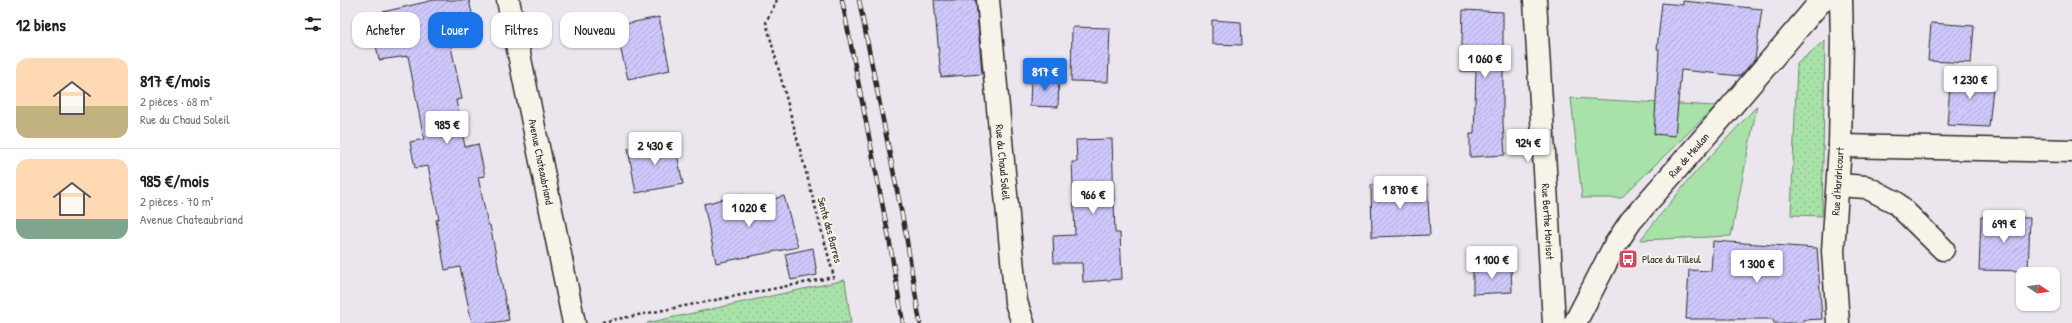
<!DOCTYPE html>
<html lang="fr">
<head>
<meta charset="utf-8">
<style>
	:root { --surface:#fff; --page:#f6f6f6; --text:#222; --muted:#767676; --line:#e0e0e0; --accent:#1a73e8 }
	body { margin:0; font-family:"Patrick Hand",sans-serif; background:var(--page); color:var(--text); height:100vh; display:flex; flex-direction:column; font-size:15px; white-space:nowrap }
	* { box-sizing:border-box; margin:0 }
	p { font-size:13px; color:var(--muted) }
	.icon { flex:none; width:22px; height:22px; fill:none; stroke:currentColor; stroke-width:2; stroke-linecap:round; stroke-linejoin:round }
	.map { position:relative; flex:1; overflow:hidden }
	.details { display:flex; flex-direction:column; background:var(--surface); width:340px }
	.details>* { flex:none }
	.guide { position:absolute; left:12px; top:12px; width:380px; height:36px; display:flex; gap:8px }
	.needle { width:26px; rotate:103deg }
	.fabs { position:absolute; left:1676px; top:267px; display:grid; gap:8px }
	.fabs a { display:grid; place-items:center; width:44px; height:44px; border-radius:8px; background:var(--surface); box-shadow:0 1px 3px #0004; font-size:20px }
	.price { position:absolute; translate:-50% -34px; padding:0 9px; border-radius:4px; background:#fff; color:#222; font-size:13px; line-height:26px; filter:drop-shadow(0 1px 2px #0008) }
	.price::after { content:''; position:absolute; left:50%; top:24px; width:12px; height:9px; margin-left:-6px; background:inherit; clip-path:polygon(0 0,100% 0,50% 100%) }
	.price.active { background:var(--accent); color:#fff }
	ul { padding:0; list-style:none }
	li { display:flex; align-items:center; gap:12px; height:100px; padding:0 16px }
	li+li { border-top:1px solid var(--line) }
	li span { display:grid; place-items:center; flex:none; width:112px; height:80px; border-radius:12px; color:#555 }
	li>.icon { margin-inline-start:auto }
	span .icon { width:48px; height:48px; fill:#fffc; stroke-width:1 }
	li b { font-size:17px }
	h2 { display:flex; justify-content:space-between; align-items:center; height:48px; padding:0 16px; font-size:17px }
	.chip { padding:0 14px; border-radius:12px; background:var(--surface); box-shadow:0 1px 3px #0004; font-size:14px; line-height:36px }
	.chip.active { background:var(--accent); color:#fff }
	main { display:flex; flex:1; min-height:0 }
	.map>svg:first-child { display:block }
</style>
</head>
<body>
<main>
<section class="details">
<h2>12 biens<svg class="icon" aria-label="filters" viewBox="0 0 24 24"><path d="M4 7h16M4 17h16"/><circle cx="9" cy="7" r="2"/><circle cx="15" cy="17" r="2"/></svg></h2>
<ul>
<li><span style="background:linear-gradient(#ffd9b3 60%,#c2b280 0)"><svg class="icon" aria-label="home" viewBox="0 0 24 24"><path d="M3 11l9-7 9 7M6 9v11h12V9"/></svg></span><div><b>817 €/mois</b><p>2 pièces · 68 m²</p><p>Rue du Chaud Soleil</p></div></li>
<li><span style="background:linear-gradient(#ffd9b3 75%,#7fa58c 0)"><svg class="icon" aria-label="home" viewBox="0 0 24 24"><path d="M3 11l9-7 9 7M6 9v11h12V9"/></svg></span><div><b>985 €/mois</b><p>2 pièces · 70 m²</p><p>Avenue Chateaubriand</p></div></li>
</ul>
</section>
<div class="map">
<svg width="1732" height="323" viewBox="0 0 1732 323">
	<defs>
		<pattern id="grass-dots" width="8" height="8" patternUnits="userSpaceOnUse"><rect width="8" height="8" fill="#a8e2a8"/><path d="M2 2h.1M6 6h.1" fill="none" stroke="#91c291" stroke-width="1.8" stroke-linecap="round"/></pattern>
		<pattern id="building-hatch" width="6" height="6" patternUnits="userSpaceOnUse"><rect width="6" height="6" fill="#cec8fb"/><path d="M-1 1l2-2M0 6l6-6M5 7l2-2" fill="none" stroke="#b1acd7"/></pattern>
	</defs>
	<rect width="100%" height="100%" fill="#ebe6ee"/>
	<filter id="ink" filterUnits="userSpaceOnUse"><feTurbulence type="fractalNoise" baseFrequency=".025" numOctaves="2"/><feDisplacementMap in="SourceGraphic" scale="8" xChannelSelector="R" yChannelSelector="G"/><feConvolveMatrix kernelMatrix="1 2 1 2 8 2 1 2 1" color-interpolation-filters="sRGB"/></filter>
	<g filter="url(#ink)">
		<path fill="url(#grass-dots)" stroke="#6a866a" d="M 1485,40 L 1482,216 L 1451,215 L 1457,64 Z
			M 505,280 L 511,323 L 307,323 Z"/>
		<path fill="#a8e2a8" stroke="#6a866a" d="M 1231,98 L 1376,106 L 1281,198 L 1242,198 Z
			M 1417,106 L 1391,236 L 1300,240 L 1352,176 Z"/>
		<path fill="url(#building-hatch)" stroke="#2b2b2b" d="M 94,0 L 129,0 L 135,27 L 108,32 L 122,99 L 116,100 L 125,147 L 138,144 L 145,176 L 138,177 L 148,225 L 150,225 L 169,320 L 152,323 L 132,323 L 120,267 L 105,270 L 96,220 L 99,219 L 88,166 L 75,168 L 70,142 L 84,139 L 68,56 L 39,60 L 30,15 Z
			M 594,0 L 636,0 L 642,74 L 601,77 Z
			M 1343,1 L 1422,9 L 1415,59 L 1400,76 L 1341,70 L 1335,136 L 1314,134 L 1319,49 L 1317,49 L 1322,3 L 1343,5 Z
			M 1123,10 L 1163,12 L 1163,123 L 1165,155 L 1130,157 L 1130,134 L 1134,134 L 1136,71 L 1121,71 Z
			M 319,17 L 330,70 L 288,79 L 275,26 Z
			M 872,20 L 901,22 L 902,45 L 872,44 Z
			M 1591,23 L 1634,26 L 1631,63 L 1588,61 Z
			M 732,27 L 770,28 L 768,82 L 731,81 Z
			M 1611,72 L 1654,77 L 1649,127 L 1607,125 Z
			M 691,78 L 719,78 L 718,107 L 690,106 Z
			M 772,139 L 775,233 L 780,233 L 782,279 L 743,282 L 742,263 L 714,263 L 713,236 L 735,235 L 732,162 L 737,162 L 736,140 Z
			M 334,140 L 343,184 L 296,193 L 288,148 Z
			M 1087,184 L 1090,235 L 1032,237 L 1031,185 Z
			M 403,194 L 405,207 L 444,196 L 458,247 L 376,263 L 364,204 Z
			M 1641,217 L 1690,218 L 1688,271 L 1639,270 Z
			M 1373,241 L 1477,248 L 1482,319 L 1463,320 L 1463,323 L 1434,323 L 1433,319 L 1346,319 L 1349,270 L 1371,271 Z
			M 473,248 L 477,275 L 451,280 L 445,254 Z
			M 1171,267 L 1172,292 L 1133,294 L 1133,268 Z"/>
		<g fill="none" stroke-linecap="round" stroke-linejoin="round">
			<defs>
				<g id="minor">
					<path id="s1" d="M 648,0 L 676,302 L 683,323"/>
					<path id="s2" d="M 1195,0 L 1214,323"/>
					<path d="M 1500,146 L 1732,151"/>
					<path d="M 1498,185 L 1526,187 L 1555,202 L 1603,249"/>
					<path id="s3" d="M 1235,323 L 1275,245 L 1291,221 L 1390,108 L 1482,0"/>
					<path id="s4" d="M 1498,323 L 1493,251 L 1500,146 L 1502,40 L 1501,0"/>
				</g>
				<g id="major">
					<path id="s5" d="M 168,0 L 234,323"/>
				</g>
			</defs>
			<use href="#minor" stroke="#2b2b2b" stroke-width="25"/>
			<use href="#major" stroke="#2b2b2b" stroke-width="25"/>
			<path stroke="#2b2b2b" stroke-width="2.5" stroke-dasharray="3 3" stroke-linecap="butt" d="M 262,322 L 494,277 L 426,22 L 437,0"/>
			<use href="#minor" stroke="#f7f3e8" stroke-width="22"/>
			<use href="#major" stroke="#f7f3e8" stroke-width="22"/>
			<defs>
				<path id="rail" d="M 502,0 L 549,238 L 563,323
					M 519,0 L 566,235 L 580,323"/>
			</defs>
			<use href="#rail" stroke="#2b2b2b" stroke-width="4.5"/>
			<use href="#rail" stroke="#f7f3e8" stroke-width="3" stroke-dasharray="9" stroke-linecap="butt"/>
		</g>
	</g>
	<defs>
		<symbol id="bus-square" viewBox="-11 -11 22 22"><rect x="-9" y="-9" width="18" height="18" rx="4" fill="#d1495b" stroke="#f7f3e8"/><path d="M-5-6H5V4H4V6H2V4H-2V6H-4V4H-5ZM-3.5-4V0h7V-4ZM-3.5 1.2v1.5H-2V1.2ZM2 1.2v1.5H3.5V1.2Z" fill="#fff"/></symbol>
	</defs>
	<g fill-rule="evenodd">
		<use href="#bus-square" x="1277" y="248" width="22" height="22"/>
	</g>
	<g text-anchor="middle" stroke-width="4" stroke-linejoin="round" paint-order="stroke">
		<g font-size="11" fill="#2b2b2b" stroke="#f7f3e8">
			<text dy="4" stroke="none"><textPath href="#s3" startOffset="204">Rue de Meulan</textPath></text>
			<text dy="4" stroke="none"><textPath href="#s5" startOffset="165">Avenue Chateaubriand</textPath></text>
			<text dy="4" stroke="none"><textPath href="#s1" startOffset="163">Rue du Chaud Soleil</textPath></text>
			<text dy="4" stroke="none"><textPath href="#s4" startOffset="142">Rue d'Hardricourt</textPath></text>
			<text dy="4" stroke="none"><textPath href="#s2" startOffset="222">Rue Berthe Morisot</textPath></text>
			<text transform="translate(490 230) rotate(75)" y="4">Sente des Barres</text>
		</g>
		<g font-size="11" fill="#2b2b2b" stroke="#f7f3e8" text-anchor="start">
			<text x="1302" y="263">Place du Tilleul</text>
		</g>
	</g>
</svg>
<div class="fabs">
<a><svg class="needle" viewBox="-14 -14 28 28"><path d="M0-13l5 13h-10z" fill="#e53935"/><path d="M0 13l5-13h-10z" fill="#767676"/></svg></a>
</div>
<b class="price" style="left:1145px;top:79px">1 060 €</b>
<b class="price active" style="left:705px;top:92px">817 €</b>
<b class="price" style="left:1630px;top:100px">1 230 €</b>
<b class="price" style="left:107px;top:145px">985 €</b>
<b class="price" style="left:1188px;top:163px">924 €</b>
<b class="price" style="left:315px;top:166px">2 430 €</b>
<b class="price" style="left:1060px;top:210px">1 870 €</b>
<b class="price" style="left:753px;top:215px">966 €</b>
<b class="price" style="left:409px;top:228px">1 020 €</b>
<b class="price" style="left:1664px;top:244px">699 €</b>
<b class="price" style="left:1152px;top:280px">1 100 €</b>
<b class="price" style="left:1417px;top:284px">1 300 €</b>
<div class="guide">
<a class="chip">Acheter</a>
<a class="chip active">Louer</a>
<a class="chip">Filtres</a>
<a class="chip">Nouveau</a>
</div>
</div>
</main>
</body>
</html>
